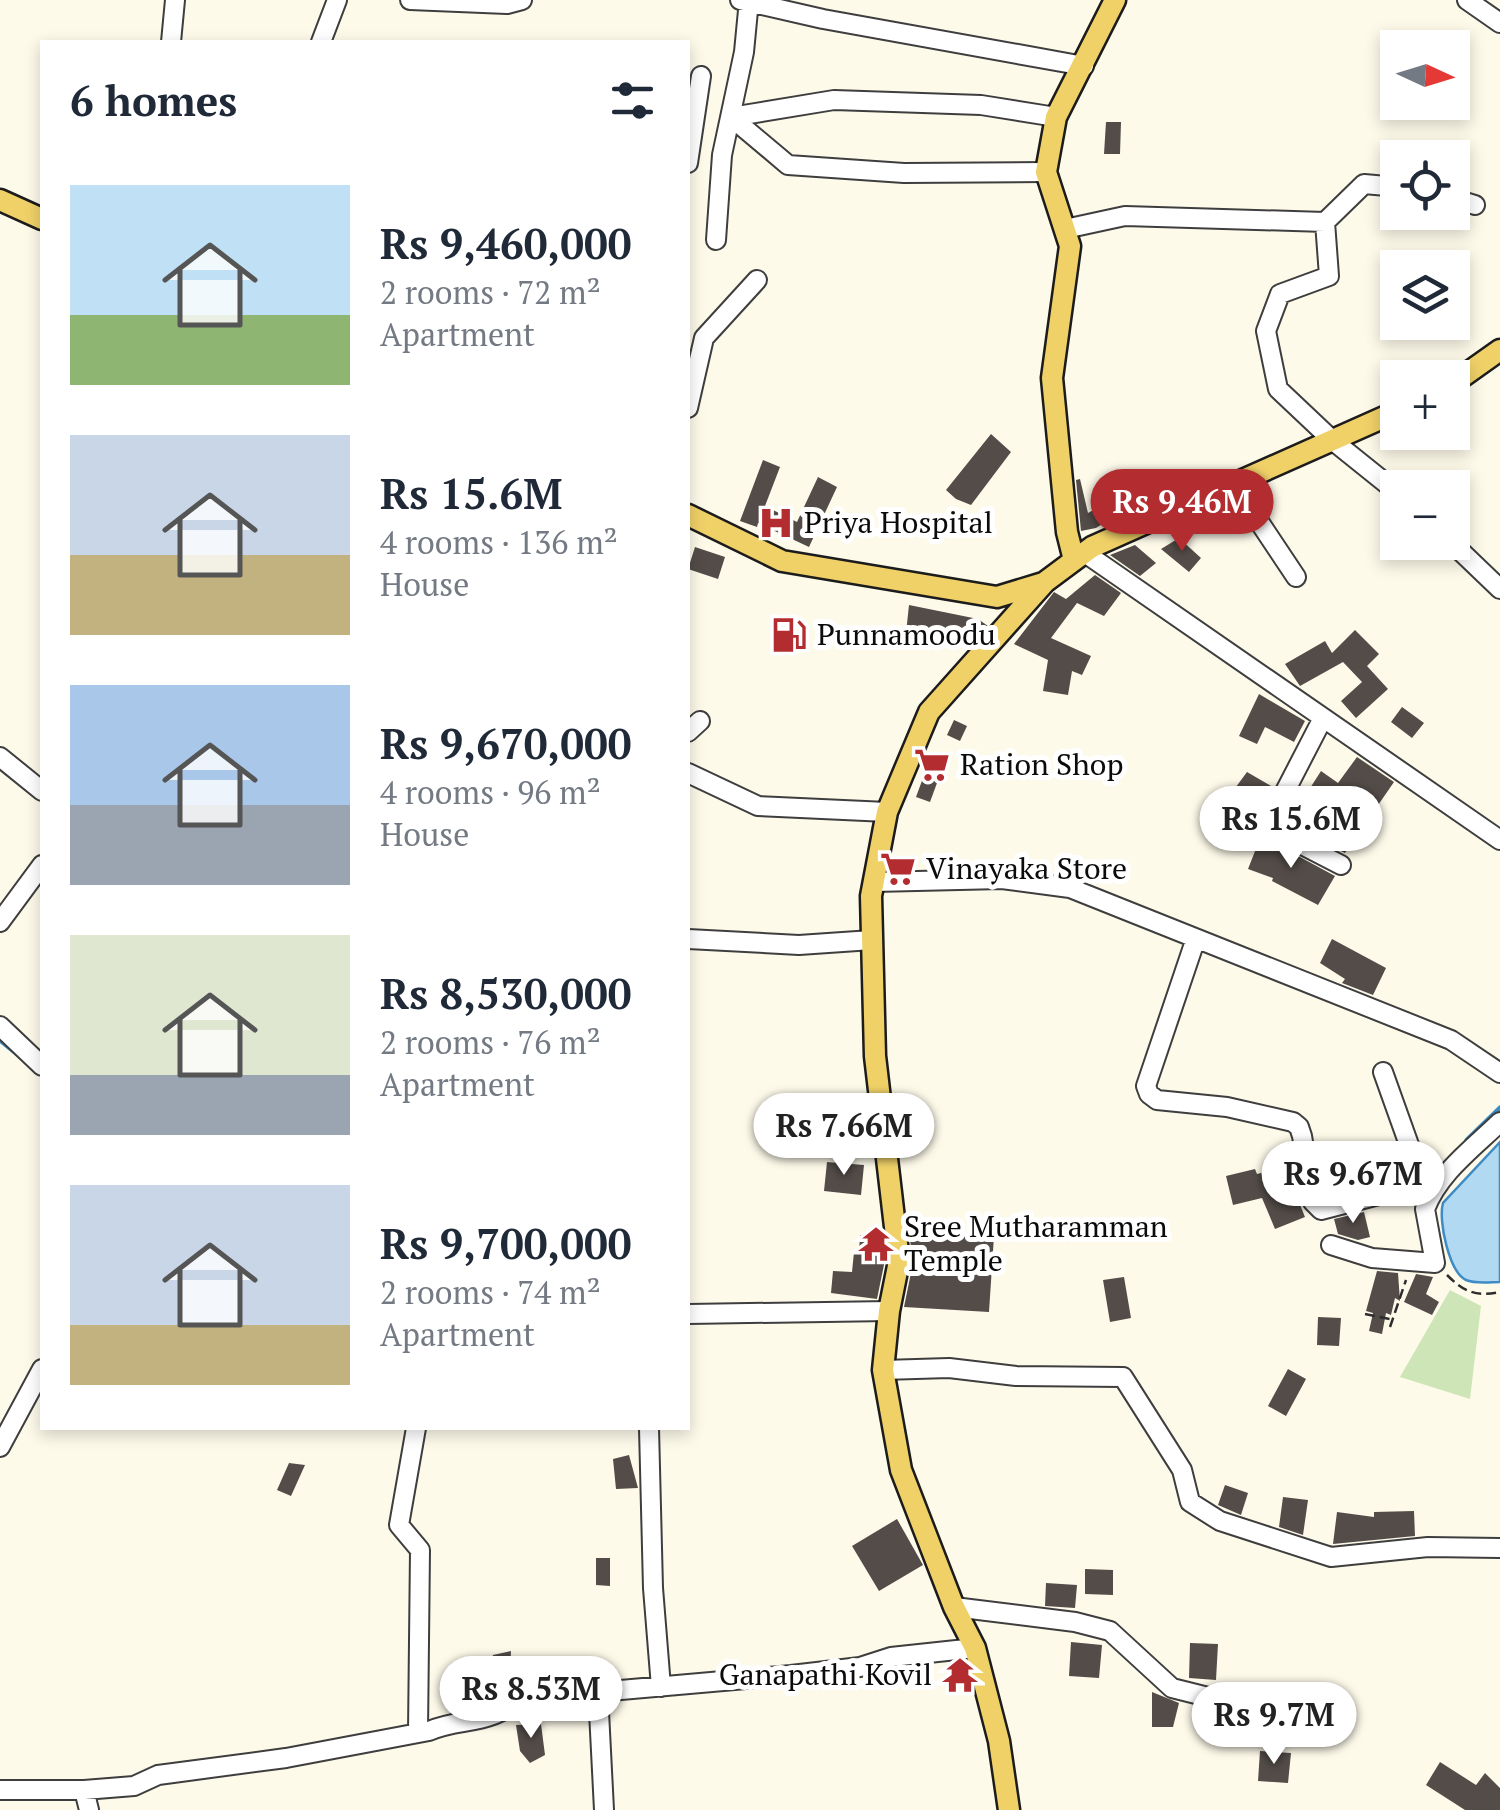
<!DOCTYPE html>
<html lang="en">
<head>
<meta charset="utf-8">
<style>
	:root { --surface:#fff; --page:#f6f6f7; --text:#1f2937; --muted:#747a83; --accent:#b22c30 }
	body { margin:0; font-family:"PT Serif",serif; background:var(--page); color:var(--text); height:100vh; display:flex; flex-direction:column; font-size:38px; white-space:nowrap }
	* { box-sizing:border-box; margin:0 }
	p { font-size:32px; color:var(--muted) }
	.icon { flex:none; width:55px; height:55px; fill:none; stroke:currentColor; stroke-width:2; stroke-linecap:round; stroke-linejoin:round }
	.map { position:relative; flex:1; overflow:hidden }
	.drawer { position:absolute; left:40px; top:40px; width:650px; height:1390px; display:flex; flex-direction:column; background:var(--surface); border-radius:0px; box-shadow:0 5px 15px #0003 }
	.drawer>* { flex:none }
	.needle { width:65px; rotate:94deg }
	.tools { position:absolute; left:1380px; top:30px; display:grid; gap:20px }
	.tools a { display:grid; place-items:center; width:90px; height:90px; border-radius:0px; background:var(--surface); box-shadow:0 5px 15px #0003; font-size:50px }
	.price { position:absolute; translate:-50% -85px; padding:0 22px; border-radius:35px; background:#fff; color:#222; font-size:32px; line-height:65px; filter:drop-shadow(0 2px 5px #0008) }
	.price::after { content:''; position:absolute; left:50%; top:60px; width:30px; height:22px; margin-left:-15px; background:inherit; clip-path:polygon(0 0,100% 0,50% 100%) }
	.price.on { background:var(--accent); color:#fff }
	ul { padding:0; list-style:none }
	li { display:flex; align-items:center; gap:30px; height:250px; padding:0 30px }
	li span { display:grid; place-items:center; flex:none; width:280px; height:200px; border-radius:0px; color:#555 }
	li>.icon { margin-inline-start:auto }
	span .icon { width:120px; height:120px; fill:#fffc; stroke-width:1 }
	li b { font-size:42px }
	h2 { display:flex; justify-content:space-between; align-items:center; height:120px; padding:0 30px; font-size:42px }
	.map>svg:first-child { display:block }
</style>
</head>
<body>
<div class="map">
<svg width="1500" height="1810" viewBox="0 0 1500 1810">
	<rect width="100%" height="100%" fill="#fefaea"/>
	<path fill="#cee5b7" d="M 1450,1290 L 1481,1306 L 1470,1399 L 1400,1377 Z"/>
	<path fill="#b2d9f2" stroke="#3d8cc5" stroke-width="2.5" d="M 1500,1142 L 1500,1282 C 1490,1282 1475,1284 1466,1280 C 1449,1272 1438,1220 1443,1203 Z"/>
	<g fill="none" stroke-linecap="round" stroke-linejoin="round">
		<path stroke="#3d8cc5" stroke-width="5" d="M 0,1040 L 21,1057
			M 1467,1140 L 1500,1108"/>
	</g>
	<path fill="#534c48" d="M 1106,122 L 1121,122 L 1120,154 L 1104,154 Z
		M 991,434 L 1011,452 L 971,505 L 956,499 L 946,490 Z
		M 763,460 L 780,467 L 765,506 L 797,522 L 818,477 L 837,487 L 809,547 L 758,523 L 757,527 L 740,521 Z
		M 1080,479 L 1088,513 L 1143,482 L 1151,493 L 1096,528 L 1081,531 L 1076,480 Z
		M 1179,538 L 1201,558 L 1189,572 L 1161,549 Z
		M 1135,545 L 1156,563 L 1140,576 L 1110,555 Z
		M 695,547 L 725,557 L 718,579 L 688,569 Z
		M 1095,575 L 1121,593 L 1104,616 L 1077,603 L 1051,638 L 1091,656 L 1082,675 L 1072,671 L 1068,695 L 1043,691 L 1048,660 L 1014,644 L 1054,592 L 1066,599 Z
		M 909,605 L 978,619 L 988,626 L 976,639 L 966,632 L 935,626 L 934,637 L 906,633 Z
		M 1355,630 L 1379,654 L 1367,666 L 1388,689 L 1356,718 L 1341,701 L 1362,682 L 1343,662 L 1300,686 L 1285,664 L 1325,641 L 1332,653 Z
		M 1259,694 L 1305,721 L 1294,742 L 1265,727 L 1257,744 L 1239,736 Z
		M 1402,707 L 1424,723 L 1412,738 L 1391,722 Z
		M 954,720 L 967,726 L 960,741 L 947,735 Z
		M 1357,757 L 1394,782 L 1345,853 L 1286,823 L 1294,805 L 1298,807 L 1321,771 L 1338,783 Z
		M 930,759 L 944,764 L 930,802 L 916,797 Z
		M 1247,772 L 1273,787 L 1260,813 L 1230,795 Z
		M 1261,836 L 1335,876 L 1318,905 L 1272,881 L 1273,878 L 1248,869 Z
		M 1332,939 L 1386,968 L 1373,995 L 1342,983 L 1345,979 L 1320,963 Z
		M 827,1162 L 864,1165 L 861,1195 L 824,1191 Z
		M 1294,1165 L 1299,1194 L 1296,1195 L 1305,1217 L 1275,1229 L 1262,1198 L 1233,1205 L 1226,1176 L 1255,1169 L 1257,1174 Z
		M 1364,1212 L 1370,1237 L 1358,1240 L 1338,1234 L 1334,1219 Z
		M 909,1232 L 994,1236 L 989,1312 L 904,1307 L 913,1263 Z
		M 860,1235 L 882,1237 L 885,1260 L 877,1299 L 831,1293 L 833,1271 L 852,1272 L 854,1252 L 859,1253 Z
		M 1377,1271 L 1398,1273 L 1400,1301 L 1395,1298 L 1391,1315 L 1386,1313 L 1382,1334 L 1369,1331 L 1373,1313 L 1366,1311 Z
		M 1416,1274 L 1433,1277 L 1426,1294 L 1439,1302 L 1432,1315 L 1404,1302 Z
		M 1124,1277 L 1131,1318 L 1110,1322 L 1103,1280 Z
		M 1318,1317 L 1341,1318 L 1339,1346 L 1317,1345 Z
		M 1288,1369 L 1306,1379 L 1286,1416 L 1268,1406 Z
		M 629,1455 L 638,1488 L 616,1489 L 613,1459 Z
		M 289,1463 L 305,1465 L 291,1496 L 277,1490 Z
		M 1225,1485 L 1248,1493 L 1241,1515 L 1218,1505 Z
		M 1283,1497 L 1308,1500 L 1303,1535 L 1279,1527 Z
		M 1414,1511 L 1415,1536 L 1333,1544 L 1337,1512 L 1374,1517 L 1374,1512 Z
		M 897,1519 L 923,1565 L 879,1591 L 852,1546 Z
		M 596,1558 L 610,1558 L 610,1586 L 596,1585 Z
		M 1085,1569 L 1113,1570 L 1113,1595 L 1085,1594 Z
		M 1046,1583 L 1077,1585 L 1075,1608 L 1045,1606 Z
		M 1071,1642 L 1102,1645 L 1099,1678 L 1069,1676 Z
		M 1190,1643 L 1218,1644 L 1216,1680 L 1189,1678 Z
		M 511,1651 L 510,1671 L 495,1673 L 491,1662 L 493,1655 Z
		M 1152,1692 L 1179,1703 L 1173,1727 L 1152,1727 Z
		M 541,1724 L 545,1755 L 530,1763 L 520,1751 L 516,1725 Z
		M 1260,1751 L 1291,1753 L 1288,1783 L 1258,1781 Z
		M 1440,1762 L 1476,1785 L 1485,1773 L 1500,1788 L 1500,1810 L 1465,1810 L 1426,1785 Z"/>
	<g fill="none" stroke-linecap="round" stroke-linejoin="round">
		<defs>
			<path id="minor" d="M 410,0 L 507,4 L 522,0
				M 740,0 L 823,19 L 1084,66
				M 1467,0 L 1500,23
				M 171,42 L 175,0
				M 321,42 L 337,0
				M 731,117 L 788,165 L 904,173 L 1046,172
				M 731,117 L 834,100 L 981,105 L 1056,117
				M 688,163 L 701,76
				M 1398,187 L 1364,184 L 1325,222 L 1329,276 L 1280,294 L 1266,331 L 1278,389 L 1332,440 L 1398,493
				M 1452,198 L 1475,205
				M 1065,229 L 1125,216 L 1325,222
				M 716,240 L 722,155 L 744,52 L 749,0
				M 688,408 L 704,338 L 757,280
				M 1234,484 L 1296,577
				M 1451,542 L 1500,589
				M 1085,553 L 1500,840
				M 1323,718 L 1277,807 L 1273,826 L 1277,832 L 1341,865
				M 688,732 L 700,721
				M 0,757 L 42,791
				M 688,773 L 758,806 L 887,812
				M 874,882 L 1002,879 L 1070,888 L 1451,1040 L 1500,1073
				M 0,922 L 42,865
				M 688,939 L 799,945 L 872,940
				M 1195,941 L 1146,1086 L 1149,1094 L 1157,1100 L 1227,1107 L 1293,1122 L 1299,1127 L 1302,1136 L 1313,1202 L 1321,1210 L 1440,1179
				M 0,1026 L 42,1066
				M 1383,1072 L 1423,1184
				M 1331,1245 L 1372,1258 L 1435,1263 L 1425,1209 C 1439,1173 1472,1149 1500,1122
				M 688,1314 L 889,1311
				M 883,1370 L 949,1368 L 1016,1376 L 1123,1377 L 1182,1470 L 1190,1502 L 1220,1521 L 1331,1557 L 1428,1547 L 1500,1548
				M 416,1428 L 399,1525 L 420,1550 L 418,1732
				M 649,1428 L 653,1588 L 661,1687
				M 0,1447 L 42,1369
				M 954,1607 L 1075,1622 L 1110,1631 L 1172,1688 L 1224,1701 L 1253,1701
				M 598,1692 L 604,1810
				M 0,1790 L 84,1790 L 134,1786 L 158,1775 L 286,1758 L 429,1731 C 452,1721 473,1723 493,1715 C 506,1710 516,1702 530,1698 L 791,1675 L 860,1667 L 891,1657 L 975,1648
				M 84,1790 L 89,1810"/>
			<path id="major" d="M 0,200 L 42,219
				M 1452,384 L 1500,350
				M 688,515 L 782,561 L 997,597 L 1043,583
				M 1074,560 L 1067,532 L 1052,378 L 1070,246 L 1046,172 L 1056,117 L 1115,0
				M 1009,1810 L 999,1741 L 975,1648 L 954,1607 L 901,1470 L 883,1370 L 889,1311 L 899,1261 L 875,1056 L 871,896 L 887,812 L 929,712 L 1045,582 L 1092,547 L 1398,411"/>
		</defs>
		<use href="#minor" stroke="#3e3e3e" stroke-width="22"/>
		<use href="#major" stroke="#1c1c1c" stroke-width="25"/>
		<path stroke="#2d2d2d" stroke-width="2.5" stroke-dasharray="10 5" stroke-linecap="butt" d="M 1447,1275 C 1464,1292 1476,1297 1500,1292
			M 1365,1314 L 1390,1319
			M 1390,1327 L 1406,1280"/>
		<use href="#minor" stroke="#fff" stroke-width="18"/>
		<use href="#major" stroke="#f0d168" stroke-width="20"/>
	</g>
	<defs>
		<symbol id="hospital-bare" viewBox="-9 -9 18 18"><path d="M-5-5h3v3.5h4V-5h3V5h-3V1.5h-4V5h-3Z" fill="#b22c30" stroke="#fff" stroke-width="2.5" paint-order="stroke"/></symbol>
		<symbol id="fuel-bare" viewBox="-9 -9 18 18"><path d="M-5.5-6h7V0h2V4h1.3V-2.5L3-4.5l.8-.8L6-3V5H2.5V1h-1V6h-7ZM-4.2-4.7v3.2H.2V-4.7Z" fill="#b22c30" stroke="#fff" stroke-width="2.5" paint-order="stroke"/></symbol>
		<symbol id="supermarket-bare" viewBox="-9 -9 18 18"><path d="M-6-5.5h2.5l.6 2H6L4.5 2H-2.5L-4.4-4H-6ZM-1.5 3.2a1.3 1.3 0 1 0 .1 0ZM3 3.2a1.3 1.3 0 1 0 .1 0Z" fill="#b22c30" stroke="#fff" stroke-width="2.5" paint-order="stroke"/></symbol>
		<symbol id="temple-bare" viewBox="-9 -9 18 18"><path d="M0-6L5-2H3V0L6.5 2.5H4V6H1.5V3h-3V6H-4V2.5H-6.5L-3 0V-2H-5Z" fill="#b22c30" stroke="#fff" stroke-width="2.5" paint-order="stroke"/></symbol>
	</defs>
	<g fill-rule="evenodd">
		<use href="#hospital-bare" x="751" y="498" width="50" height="50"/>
		<use href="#fuel-bare" x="764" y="610" width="50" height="50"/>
		<use href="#supermarket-bare" x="907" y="740" width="50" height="50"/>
		<use href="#supermarket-bare" x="873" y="844" width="50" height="50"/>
		<use href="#temple-bare" x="851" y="1219" width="50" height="50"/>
		<use href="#temple-bare" x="935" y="1650" width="50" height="50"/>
	</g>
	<g text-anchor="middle" stroke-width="10" stroke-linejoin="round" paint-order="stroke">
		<g font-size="30" fill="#0b0b0b" stroke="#fff" text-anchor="start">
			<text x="804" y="533">Priya Hospital</text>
			<text x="817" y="645">Punnamoodu</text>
			<text x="960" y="775">Ration Shop</text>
			<text x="926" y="879">Vinayaka Store</text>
			<text x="904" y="1237">Sree Mutharamman<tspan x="904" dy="34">Temple</tspan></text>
			<text x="932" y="1685" text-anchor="end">Ganapathi Kovil</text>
		</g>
	</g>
</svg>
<div class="tools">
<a><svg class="needle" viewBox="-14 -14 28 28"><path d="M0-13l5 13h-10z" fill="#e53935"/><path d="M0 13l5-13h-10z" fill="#747a83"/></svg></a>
<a><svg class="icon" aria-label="locate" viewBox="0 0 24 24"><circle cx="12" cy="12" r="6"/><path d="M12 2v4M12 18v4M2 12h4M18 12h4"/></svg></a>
<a><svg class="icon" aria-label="layers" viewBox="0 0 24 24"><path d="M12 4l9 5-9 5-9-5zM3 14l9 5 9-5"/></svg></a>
<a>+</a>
<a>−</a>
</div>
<b class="price on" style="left:1182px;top:554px">Rs 9.46M</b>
<b class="price" style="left:1291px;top:871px">Rs 15.6M</b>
<b class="price" style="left:844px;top:1178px">Rs 7.66M</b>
<b class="price" style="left:1353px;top:1226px">Rs 9.67M</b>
<b class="price" style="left:531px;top:1741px">Rs 8.53M</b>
<b class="price" style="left:1274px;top:1767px">Rs 9.7M</b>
<section class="drawer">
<h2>6 homes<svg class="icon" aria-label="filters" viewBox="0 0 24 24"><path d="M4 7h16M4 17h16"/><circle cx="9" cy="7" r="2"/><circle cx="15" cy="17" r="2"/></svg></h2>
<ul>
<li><span style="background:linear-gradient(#bfe0f5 65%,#8fb573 0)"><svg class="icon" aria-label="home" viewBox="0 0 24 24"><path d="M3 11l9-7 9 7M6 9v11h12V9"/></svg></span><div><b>Rs 9,460,000</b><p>2 rooms · 72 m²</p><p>Apartment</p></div></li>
<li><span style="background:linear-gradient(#c9d6e8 60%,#c2b280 0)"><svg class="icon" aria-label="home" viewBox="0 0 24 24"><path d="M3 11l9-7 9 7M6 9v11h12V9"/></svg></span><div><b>Rs 15.6M</b><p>4 rooms · 136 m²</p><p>House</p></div></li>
<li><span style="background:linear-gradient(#a9c7e8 60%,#9aa5b1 0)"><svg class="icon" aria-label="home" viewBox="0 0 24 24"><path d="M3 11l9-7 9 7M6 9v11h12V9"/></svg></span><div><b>Rs 9,670,000</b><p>4 rooms · 96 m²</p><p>House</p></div></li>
<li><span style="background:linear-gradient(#dfe7d0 70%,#9aa5b1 0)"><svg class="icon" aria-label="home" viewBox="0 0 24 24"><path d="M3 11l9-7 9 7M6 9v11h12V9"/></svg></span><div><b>Rs 8,530,000</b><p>2 rooms · 76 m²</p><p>Apartment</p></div></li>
<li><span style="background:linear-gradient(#c9d6e8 70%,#c2b280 0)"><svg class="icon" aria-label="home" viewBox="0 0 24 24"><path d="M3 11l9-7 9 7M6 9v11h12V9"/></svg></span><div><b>Rs 9,700,000</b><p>2 rooms · 74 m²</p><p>Apartment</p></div></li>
</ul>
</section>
</div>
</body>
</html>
